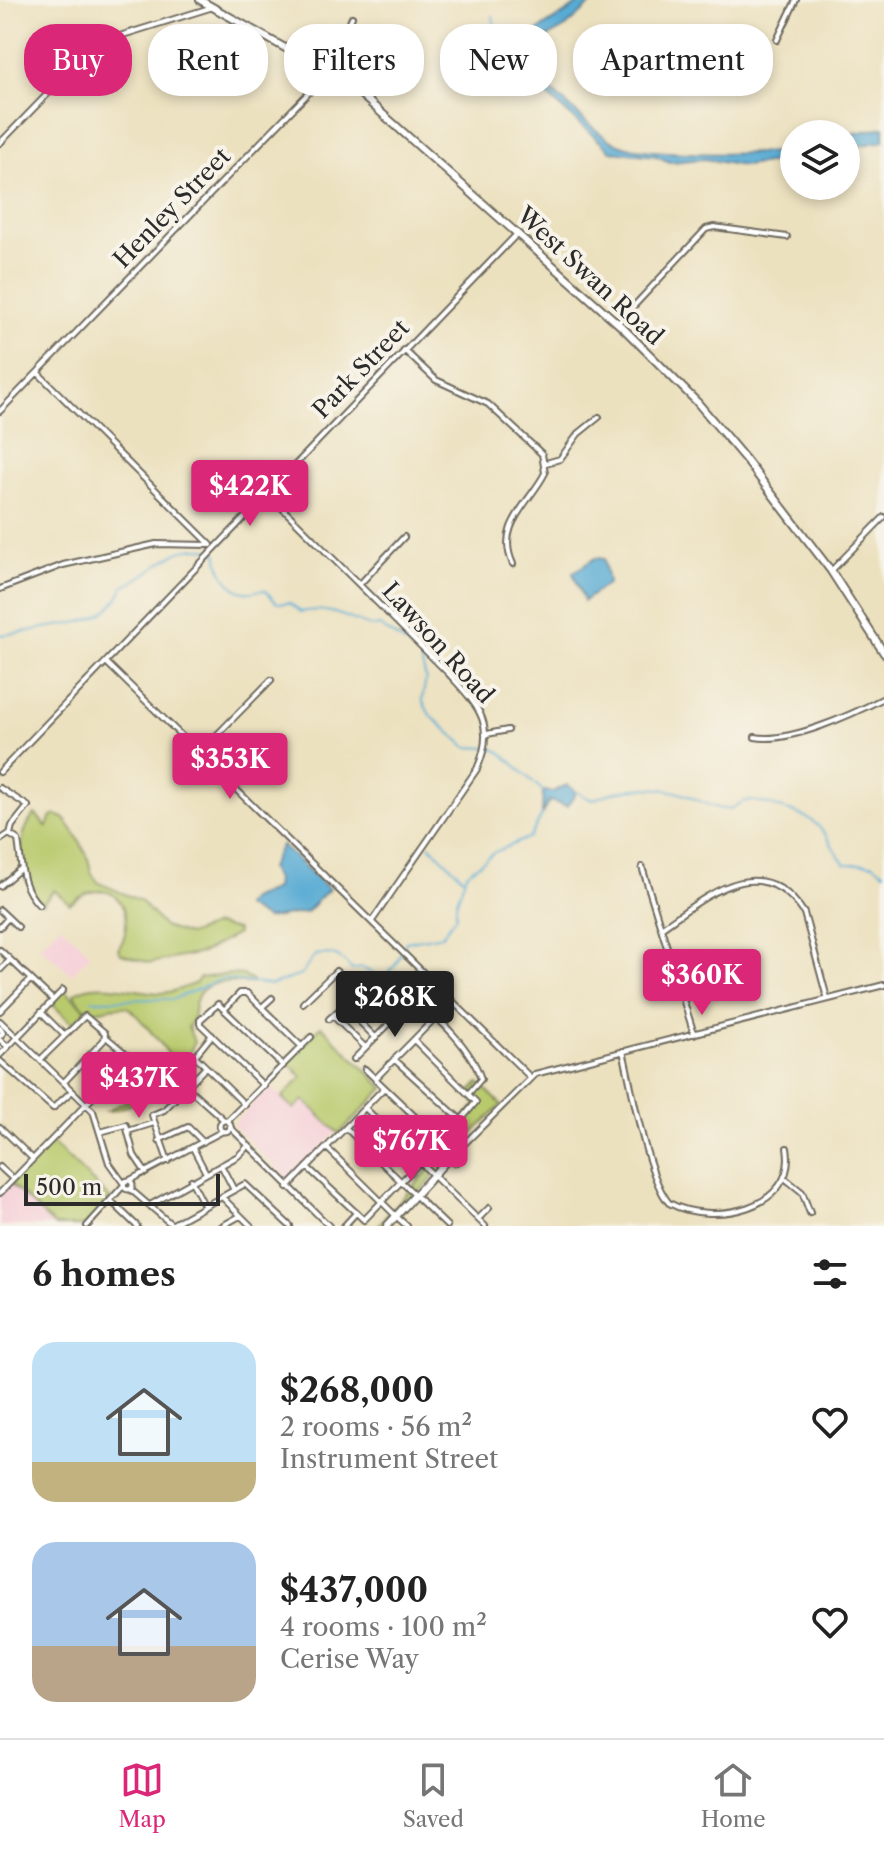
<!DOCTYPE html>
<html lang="en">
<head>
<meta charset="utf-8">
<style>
	:root { --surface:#fff; --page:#f6f6f6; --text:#222; --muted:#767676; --line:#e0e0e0; --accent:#db2777 }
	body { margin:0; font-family:"Libre Caslon Text",serif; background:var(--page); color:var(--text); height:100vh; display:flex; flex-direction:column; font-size:30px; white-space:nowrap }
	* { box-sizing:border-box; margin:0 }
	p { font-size:26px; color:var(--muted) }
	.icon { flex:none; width:44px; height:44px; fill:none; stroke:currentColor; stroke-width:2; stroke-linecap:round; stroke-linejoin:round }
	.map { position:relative; height:1226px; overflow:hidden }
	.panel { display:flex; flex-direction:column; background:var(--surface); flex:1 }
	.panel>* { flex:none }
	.top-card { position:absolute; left:24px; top:24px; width:836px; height:72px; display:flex; gap:16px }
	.tools { position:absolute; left:780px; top:120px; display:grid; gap:16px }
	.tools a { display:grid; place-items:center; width:80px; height:80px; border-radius:50%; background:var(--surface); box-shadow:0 4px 12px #0003; font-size:40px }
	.scale { position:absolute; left:24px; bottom:20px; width:196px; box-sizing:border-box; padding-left:8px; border:4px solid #2b2b2b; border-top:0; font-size:22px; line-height:28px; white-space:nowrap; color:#2b2b2b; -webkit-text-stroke:6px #f7f3e8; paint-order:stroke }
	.price { position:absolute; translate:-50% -68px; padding:0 18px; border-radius:8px; background:var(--accent); color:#fff; font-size:26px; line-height:52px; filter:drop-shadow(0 2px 4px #0008) }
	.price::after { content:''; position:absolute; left:50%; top:48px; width:24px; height:18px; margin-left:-12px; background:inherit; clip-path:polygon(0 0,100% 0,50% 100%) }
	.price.on { background:#222; color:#fff }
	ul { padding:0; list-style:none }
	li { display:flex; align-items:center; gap:24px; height:200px; padding:0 32px }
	li span { display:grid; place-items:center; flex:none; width:224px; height:160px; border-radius:24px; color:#555 }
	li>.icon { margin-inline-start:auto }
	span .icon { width:96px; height:96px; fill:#fffc; stroke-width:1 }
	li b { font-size:34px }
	h2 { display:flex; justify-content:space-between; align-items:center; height:96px; padding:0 32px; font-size:34px }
	.chip { padding:0 28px; border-radius:32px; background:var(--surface); box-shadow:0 4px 12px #0003; font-size:28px; line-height:72px }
	.chip.on { background:var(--accent); color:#fff }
	.tabs { display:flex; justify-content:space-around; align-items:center; height:112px; border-top:2px solid var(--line); background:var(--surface); font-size:22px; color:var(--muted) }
	.tabs a { display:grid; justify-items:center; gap:4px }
	.tabs .on { color:var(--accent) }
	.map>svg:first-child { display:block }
</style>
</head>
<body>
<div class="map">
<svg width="884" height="1226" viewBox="0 0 884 1226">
	<rect width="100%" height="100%" fill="#f7f3e8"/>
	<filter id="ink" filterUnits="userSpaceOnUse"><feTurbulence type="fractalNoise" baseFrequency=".0125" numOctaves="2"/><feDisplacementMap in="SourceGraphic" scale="16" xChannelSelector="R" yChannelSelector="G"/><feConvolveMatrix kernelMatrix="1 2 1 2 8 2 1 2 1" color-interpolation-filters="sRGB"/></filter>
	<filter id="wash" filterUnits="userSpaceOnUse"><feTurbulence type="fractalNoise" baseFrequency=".006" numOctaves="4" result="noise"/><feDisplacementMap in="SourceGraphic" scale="32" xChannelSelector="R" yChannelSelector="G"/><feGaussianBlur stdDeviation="1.8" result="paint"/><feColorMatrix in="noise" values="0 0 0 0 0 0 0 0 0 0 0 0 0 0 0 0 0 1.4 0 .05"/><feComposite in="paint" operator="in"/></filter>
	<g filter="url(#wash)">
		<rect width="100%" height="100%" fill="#ece1bf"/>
		<path fill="#f6cfd8" d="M 60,925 L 91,954 L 72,974 L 39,947 Z
			M 269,1086 L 282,1098 L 292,1088 L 338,1131 L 289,1180 L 233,1125 Z
			M 11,1184 L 53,1226 L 0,1226 L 0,1195 Z"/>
		<path fill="#b9ca6d" stroke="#727a4c" stroke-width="2" d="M 35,814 L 47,827 L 50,818 L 56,815 L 64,818 L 76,835 L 87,855 L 92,874 L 99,883 L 141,901 L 164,927 L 188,935 L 215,925 L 237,930 L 237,934 L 202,953 L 150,963 L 121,954 L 118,949 C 134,928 126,884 92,892 C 82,894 78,899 70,904 L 54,890 L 42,904 C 20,881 13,839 35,814 Z
			M 230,974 L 243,975 L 255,983 C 237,983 204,977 197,998 C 192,1010 197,1016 188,1027 L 194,1042 C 177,1088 177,1089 131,1104 C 122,1107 115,1112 107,1111 L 166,1080 L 172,1060 C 169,1053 133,1008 126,1007 C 105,1004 88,1023 74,994 C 92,978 137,992 159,993 C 171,994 185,987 196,983 L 199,978 Z
			M 64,989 L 86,1010 L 73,1024 L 51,1003 Z
			M 321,1026 L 384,1088 L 339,1134 L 304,1100 L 294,1109 L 282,1098 L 302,1077 L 287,1062 Z
			M 479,1083 L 502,1105 L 451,1154 L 446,1164 L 387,1226 L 377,1226 L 464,1131 L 458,1124 L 476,1105 L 469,1093 Z
			M 51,1142 L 111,1199 L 85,1226 L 55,1226 L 11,1184 Z"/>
		<path fill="#58abd4" stroke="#426b80" stroke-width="2" d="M 582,0 L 596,0 L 566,27 L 534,45 L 525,59 C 531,75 550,89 562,100 C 580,115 599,137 621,145 C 649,156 763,155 794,150 L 794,160 L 743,166 L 704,159 L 670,162 L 656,156 L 611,151 L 543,92 L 518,62 C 519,30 563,21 582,0 Z
			M 884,127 L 884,141 L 846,148 L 846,135 Z
			M 595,558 L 604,559 L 608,583 L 584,601 L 573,573 Z
			M 567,785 L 575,790 L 575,795 L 567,806 L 549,801 L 542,815 L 543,791 L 553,792 Z
			M 281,845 L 329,889 L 306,912 L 266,919 L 244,906 L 250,899 L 275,889 L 276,880 L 270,868 Z"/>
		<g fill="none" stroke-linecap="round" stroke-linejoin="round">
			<path stroke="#58abd4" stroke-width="2" d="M 493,16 C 495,36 508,37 522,48
				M 0,635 C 17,634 34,630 50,627 C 81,622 110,621 123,587 C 152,576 182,532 218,554 C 217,568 231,591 245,592 C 252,593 258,590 265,590 L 277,603 L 290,603 L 301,612 C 337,603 361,630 380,626 L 419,653 L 426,679 L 422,700 L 430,715 L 466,747 L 492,748 L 502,753 L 543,791
				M 577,792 L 592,800 C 620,788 653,784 683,794 C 697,799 708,807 724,809 C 735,810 737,803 746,801 C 755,798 803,815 811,820 C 828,832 832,850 845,864 L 873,864 L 884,872
				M 429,845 L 463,878
				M 92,1000 L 174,999 L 222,979 L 271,985 L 301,975 L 315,955 C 334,952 340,956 352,970 L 362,968 L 384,978 L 396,964 L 406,942 L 442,935 L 456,916 L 456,904 L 466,874 L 495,852 L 530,837 L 542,815"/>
		</g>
	</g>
	<g filter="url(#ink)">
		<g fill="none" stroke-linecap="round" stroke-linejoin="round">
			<defs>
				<path id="minor" d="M 777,40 L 796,0
					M 0,143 L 97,43 L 213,7
					M 618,323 L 706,229 L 714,227 L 787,237
					M 404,350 L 436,380 L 488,404 L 542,454 L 545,473 C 530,503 495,526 513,564
					M 38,373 L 211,545
					M 0,411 L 326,75 L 352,17
					M 546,463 L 560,459 L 578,434 L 599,417
					M 266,492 L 449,674 C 478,706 497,724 477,769 L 372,921
					M 831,571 L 884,517
					M 360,584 L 404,537
					M 0,589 L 63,565 L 156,544 L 210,545
					M 106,662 L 530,1077
					M 487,734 L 508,730
					M 755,737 C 789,744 853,714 884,698
					M 200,752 L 271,680
					M 0,772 L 517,234
					M 0,788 L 28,806 L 12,826 L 10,834
					M 0,840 L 9,834 L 18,840 C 22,865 20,886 39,905
					M 642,867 L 694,1034
					M 0,886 L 19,870
					M 0,910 L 18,927
					M 0,927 L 8,918
					M 661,928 C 707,896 761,848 804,913 L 827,998
					M 0,950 L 53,1000
					M 0,970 L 10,960
					M 404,988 L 396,998 L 404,1008
					M 303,1003 L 336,971 L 357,988 L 358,995
					M 343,1005 L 375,1037
					M 262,1007 L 272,998
					M 225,1009 L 240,993 L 247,993 L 302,1047
					M 0,1011 L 31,979
					M 41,1012 L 64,1035
					M 333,1016 L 365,1047
					M 329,1019 L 356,995 L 396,995
					M 0,1021 L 93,1111 L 109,1163 L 124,1184
					M 0,1028 L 3,1033 L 0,1036
					M 212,1035 L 195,1056 L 245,1105
					M 0,1040 L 8,1047
					M 623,1051 C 632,1088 647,1178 669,1203 C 711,1226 798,1210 787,1148
					M 0,1055 L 63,990
					M 41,1059 L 85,1016 L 105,1033 L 104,1040 L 64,1082
					M 354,1059 L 413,1000 C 439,1016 472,1050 481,1079 L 469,1093
					M 395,1060 L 461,1120 L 476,1102 L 414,1040
					M 0,1061 L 53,1108 L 72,1091
					M 365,1069 L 453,1153
					M 375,1079 L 435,1018
					M 109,1081 L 120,1093 L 146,1087 L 156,1076
					M 264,1086 L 200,1024 L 200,1020 L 218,1004 L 283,1066
					M 187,1087 L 224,1120
					M 365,1108 L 433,1175
					M219.5 1126a5.5 5.5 0 1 1 11 0a5.5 5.5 0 1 1-11 0Z
					M 227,1121 L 311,1037
					M 0,1127 L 33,1159
					M 230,1127 L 329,1226
					M 346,1128 L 416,1196
					M 128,1131 L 154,1123
					M 100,1132 L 126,1125 L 134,1155 L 146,1173
					M 159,1140 L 188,1127 L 203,1142
					M 193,1148 L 206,1173
					M 327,1148 L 396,1216
					M 455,1153 L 535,1074 L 884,985
					M 418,1160 L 457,1120
					M 168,1161 L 152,1115 L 164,1110 L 206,1067
					M 221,1165 L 234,1190
					M 0,1167 L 13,1179
					M 307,1167 L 364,1220 L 420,1162
					M 436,1178 L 485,1226
					M 130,1180 L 223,1131
					M 191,1180 L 204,1205
					M 787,1180 L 802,1192 L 810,1213
					M123.5 1185a4.5 4.5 0 1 1 9 0a4.5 4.5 0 1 1-9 0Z
					M 288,1187 L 384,1088
					M 130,1189 L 171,1224
					M 0,1193 L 131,1058 L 106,1037
					M 222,1197 L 251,1226
					M 417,1197 L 447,1226
					M 111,1201 L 137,1226
					M 150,1205 L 238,1156 L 247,1147
					M 398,1218 L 407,1226
					M 478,1219 L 489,1208
					M 171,1225 L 245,1184 L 290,1226
					M 87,1226 L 124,1185
					M 222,1226 L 240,1216
					M 344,1226 L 356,1213"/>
				<path id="major" d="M 200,0 L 349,84 L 623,328 L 697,402 L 746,460 L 831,571 L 884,653
					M449.5 1157a4.5 4.5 0 1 1 9 0a4.5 4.5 0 1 1-9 0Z
					M 387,1226 L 449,1158"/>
			</defs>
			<use href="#minor" stroke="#6f6b5f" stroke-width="8"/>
			<use href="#major" stroke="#6f6b5f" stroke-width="10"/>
			<use href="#minor" stroke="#fff" stroke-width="4"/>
			<use href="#major" stroke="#fff" stroke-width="6"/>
		</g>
	</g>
	<g text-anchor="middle" stroke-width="8" stroke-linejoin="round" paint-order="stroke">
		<g font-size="24" fill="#2b2b2b" stroke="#f7f3e8">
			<text transform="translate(172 208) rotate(-46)" y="8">Henley Street</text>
			<text transform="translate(590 276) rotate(43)" y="8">West Swan Road</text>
			<text transform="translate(361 369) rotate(-46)" y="8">Park Street</text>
			<text transform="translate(438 643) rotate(48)" y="8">Lawson Road</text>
		</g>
	</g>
</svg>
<div class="tools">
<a><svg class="icon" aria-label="layers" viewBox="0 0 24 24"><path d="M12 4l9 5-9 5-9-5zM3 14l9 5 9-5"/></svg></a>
</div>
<div class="scale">500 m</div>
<b class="price" style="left:250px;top:528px">$422K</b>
<b class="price" style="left:230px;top:801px">$353K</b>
<b class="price" style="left:702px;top:1017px">$360K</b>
<b class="price on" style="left:395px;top:1039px">$268K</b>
<b class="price" style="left:139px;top:1120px">$437K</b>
<b class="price" style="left:411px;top:1183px">$767K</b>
<div class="top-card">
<a class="chip on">Buy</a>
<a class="chip">Rent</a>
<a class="chip">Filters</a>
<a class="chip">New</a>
<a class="chip">Apartment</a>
</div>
</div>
<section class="panel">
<h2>6 homes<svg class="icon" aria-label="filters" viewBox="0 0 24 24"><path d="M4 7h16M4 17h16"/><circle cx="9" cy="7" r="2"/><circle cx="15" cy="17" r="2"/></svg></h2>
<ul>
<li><span style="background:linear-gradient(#bfe0f5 75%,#c2b280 0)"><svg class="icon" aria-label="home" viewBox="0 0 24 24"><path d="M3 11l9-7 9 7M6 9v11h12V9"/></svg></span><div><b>$268,000</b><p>2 rooms · 56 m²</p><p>Instrument Street</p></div><svg class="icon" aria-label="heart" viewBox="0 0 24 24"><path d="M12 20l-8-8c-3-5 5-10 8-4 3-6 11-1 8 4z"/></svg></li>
<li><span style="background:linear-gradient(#a9c7e8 65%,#b9a48a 0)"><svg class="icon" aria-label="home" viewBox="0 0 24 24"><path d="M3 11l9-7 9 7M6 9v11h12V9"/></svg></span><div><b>$437,000</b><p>4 rooms · 100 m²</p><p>Cerise Way</p></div><svg class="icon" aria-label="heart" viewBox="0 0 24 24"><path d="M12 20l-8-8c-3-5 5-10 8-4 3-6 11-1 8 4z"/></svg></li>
</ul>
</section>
<nav class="tabs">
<a class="on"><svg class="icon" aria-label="map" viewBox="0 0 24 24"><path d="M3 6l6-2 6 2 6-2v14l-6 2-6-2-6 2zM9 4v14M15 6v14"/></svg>Map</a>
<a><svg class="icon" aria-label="saved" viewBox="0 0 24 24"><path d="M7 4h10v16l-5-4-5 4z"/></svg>Saved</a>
<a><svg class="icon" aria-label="home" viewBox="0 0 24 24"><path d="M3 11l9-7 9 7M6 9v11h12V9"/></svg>Home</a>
</nav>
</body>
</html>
